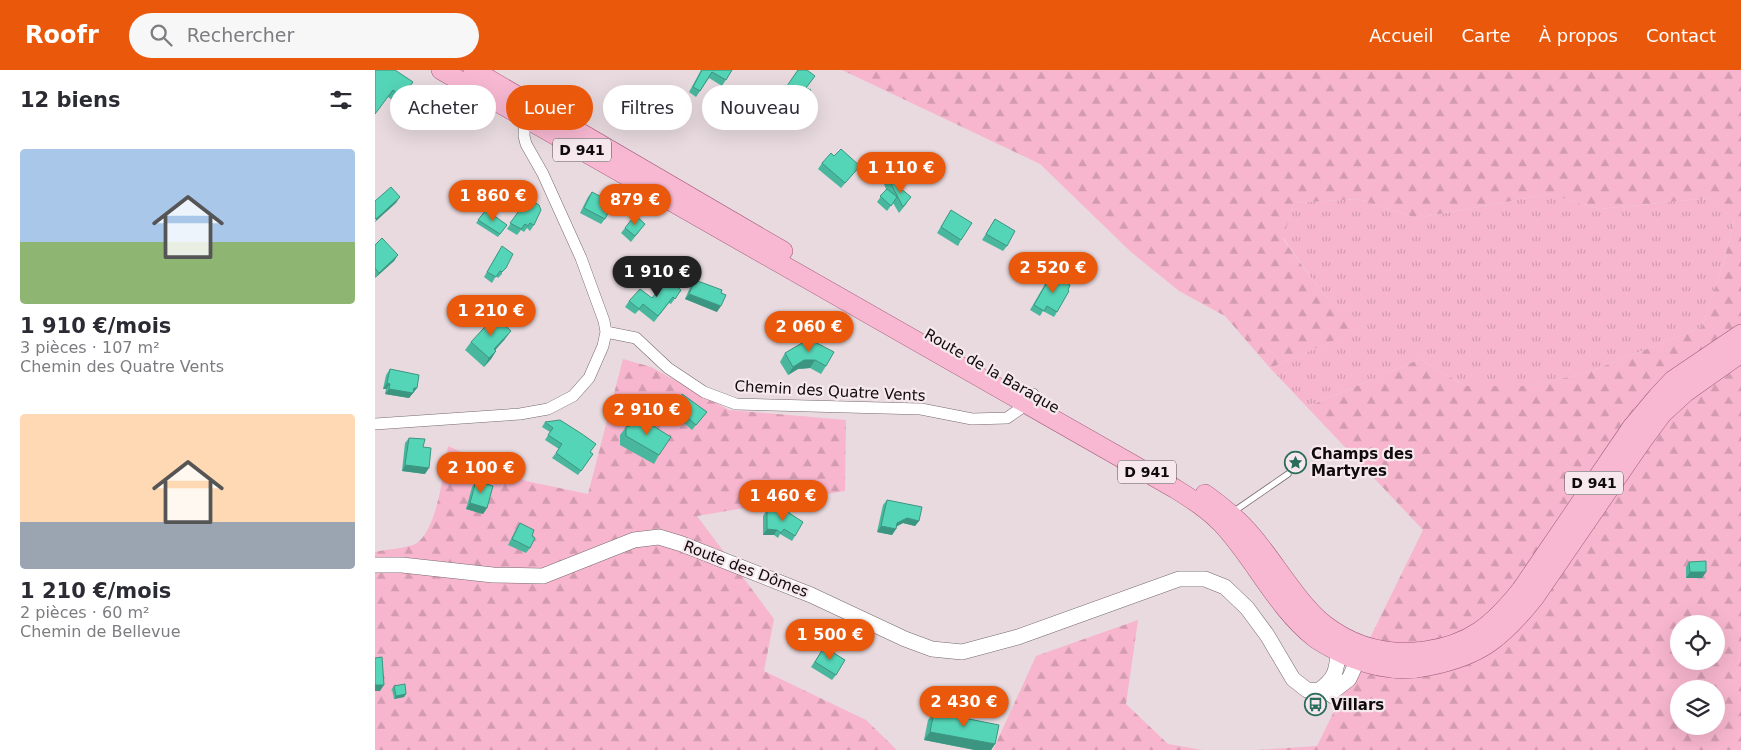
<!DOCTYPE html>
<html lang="fr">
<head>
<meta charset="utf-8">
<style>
	:root { --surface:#fff; --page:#f7f7f7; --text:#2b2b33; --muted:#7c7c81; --accent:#ea580c }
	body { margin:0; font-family:"DejaVu Sans",sans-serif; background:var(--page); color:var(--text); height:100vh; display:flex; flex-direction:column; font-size:19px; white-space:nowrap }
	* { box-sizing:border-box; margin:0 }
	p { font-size:16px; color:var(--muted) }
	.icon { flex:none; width:28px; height:28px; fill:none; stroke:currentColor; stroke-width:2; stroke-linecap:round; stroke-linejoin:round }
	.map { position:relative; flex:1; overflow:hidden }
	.sheet { display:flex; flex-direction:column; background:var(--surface); width:375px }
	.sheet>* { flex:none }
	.banner { position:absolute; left:15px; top:15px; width:475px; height:45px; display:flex; gap:10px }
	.buttons { position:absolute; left:1295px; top:545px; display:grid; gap:10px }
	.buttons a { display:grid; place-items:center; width:55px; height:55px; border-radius:50%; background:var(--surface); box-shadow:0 5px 20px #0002; font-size:25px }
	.price { position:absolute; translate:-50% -42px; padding:0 11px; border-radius:18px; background:var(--accent); color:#fff; font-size:16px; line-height:32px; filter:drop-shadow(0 1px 2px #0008) }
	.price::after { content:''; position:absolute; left:50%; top:30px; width:15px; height:11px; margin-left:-8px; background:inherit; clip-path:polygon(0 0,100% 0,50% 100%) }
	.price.on { background:#222; color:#fff }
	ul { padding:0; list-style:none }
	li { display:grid; align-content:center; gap:10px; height:265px; padding:0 20px }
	li span { display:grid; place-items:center; height:155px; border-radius:5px; color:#555 }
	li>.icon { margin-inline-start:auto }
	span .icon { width:90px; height:90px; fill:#fffc; stroke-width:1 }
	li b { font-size:21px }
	h2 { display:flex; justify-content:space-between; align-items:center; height:60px; padding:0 20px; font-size:21px }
	.pill { padding:0 18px; border-radius:22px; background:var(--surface); box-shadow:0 5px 20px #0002; font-size:18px; line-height:45px }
	.pill.on { background:var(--accent); color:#fff }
	header { display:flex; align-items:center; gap:30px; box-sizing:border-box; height:70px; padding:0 25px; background:var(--accent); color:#fff }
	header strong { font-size:24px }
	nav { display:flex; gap:28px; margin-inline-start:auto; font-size:18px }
	.search { width:350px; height:45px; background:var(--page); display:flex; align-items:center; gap:12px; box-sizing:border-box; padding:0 18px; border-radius:28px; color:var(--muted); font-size:19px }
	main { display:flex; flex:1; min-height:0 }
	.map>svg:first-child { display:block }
</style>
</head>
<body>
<header>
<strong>Roofr</strong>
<div class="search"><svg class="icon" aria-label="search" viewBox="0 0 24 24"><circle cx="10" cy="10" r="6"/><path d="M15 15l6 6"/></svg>Rechercher</div>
<nav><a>Accueil</a><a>Carte</a><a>À propos</a><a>Contact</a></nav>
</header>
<main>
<section class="sheet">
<h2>12 biens<svg class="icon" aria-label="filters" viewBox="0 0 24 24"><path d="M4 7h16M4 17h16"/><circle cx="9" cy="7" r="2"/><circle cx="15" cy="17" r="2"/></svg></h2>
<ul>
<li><span style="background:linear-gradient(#a9c7e8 60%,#8fb573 0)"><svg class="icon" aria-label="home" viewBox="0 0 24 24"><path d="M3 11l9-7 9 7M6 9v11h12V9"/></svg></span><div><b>1 910 €/mois</b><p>3 pièces · 107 m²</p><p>Chemin des Quatre Vents</p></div></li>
<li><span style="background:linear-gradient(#ffd9b3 70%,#9aa5b1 0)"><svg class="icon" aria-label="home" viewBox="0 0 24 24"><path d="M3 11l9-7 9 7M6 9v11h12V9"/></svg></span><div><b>1 210 €/mois</b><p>2 pièces · 60 m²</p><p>Chemin de Bellevue</p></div></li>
</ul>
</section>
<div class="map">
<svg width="1366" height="680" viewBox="0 0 1366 680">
	<defs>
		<pattern id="grass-tufts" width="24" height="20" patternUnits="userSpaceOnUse" patternTransform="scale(1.25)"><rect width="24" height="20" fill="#f7b6ce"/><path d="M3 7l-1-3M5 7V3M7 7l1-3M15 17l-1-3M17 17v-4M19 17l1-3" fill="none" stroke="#d39bb0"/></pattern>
		<pattern id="forest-firs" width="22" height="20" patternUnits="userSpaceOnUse" patternTransform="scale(1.25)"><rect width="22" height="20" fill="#f7b6ce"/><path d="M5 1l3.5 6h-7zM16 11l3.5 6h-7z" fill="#d39bb0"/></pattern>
	</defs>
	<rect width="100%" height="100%" fill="#e8dadf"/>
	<path fill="url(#grass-tufts)" d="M 1174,124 L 1225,139 L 1334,128 L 1359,150 L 1348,194 L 1327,257 L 1214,302 L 1156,316 L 1090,316 L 1045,289 L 932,337 L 895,298 L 992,256 L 947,223 L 908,168 L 919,133 L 983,129 L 1042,148 Z"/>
	<path fill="url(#forest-firs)" fill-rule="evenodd" d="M 467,0 L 1366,0 L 1366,680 L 880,680 L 942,676 L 1048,460 L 932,337 L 1045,289 L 1090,316 L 1156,316 L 1214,302 L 1327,257 L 1348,194 L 1359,151 L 1334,128 L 1225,139 L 1174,124 L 1042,148 L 983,129 L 919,133 L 908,169 L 947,223 L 993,256 L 895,298 L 850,246 L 804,221 L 756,182 L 665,94 ZM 1304,554 L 1341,554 L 1341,591 L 1304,591 ZM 1304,619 L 1341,619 L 1341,656 L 1304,656 Z
		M 248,289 L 276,297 L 354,340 L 471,350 L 470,421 L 322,446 L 399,549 L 389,601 L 491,650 L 522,680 L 0,680 L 0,482 C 12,479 26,479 38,475 C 62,466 69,399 73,376 L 151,411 L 213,424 Z
		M 763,550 L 751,634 L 793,674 L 828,680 L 618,680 L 661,586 Z"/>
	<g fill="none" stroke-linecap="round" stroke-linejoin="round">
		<defs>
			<path id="service" d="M 858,442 L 913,404
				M 949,625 L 964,636 L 979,635"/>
			<path id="minor" d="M 231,262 L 261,268 L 293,298 L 329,322 L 361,334 L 546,339 L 597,349 L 632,348 L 652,334 L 658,324
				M 0,354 L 145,344 L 173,339 L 198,326 L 214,308 L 228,276 L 231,262 L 229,251 L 206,188 L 168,104 L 151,74 L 149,66 L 150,44"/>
			<path id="tertiary" d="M 0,495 L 27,495 L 118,505 L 168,506 L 259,470 L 284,467 L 307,474 L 436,525 L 530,569 L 557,579 L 587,582 L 643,567 L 804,509 L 830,509 L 850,517 L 872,538 L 892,565 L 918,609 L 932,620 L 957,622 L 974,609 L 985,585 L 982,582
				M 943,621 C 960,609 962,601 963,582 L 972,583"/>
			<path id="primary" d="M 66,0 L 799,418 C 815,428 833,439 847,454 C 880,489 901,537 940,568 C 951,576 964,582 977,588 C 1002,598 1028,602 1054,596 C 1105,586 1127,568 1159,528 L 1267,371 L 1287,344 L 1311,322 L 1366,283
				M 98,0 L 408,181
				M 830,424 C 848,437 864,450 878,467 C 900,493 924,535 950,555 C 980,578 1013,586 1050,581 C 1095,575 1118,555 1146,520 L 1257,357 L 1283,326 L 1298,310 L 1366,264"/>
		</defs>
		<use href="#service" stroke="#76696e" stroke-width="7"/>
		<use href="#minor" stroke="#76696e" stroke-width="12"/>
		<use href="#tertiary" stroke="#76696e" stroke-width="16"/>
		<use href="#primary" stroke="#a35c79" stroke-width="20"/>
		<use href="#service" stroke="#fff" stroke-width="5.5"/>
		<use href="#minor" stroke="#fff" stroke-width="11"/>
		<use href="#tertiary" stroke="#fff" stroke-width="15"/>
		<use href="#primary" stroke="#f8b8d2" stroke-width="19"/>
	</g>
	<path fill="#49b79d" d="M 0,0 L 38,12 L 22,34 L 13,27 Z
		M 325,0 L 357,0 L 347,16 L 334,8 L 321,27 L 314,22 L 326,0 Z
		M 423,0 L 432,18 L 436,20 L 418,44 L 402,31 Z
		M 459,86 L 485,96 L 466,118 L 443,99 L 447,93 Z
		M 513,108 L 532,133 L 524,143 L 518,133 L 512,141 L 502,132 L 511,119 L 509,114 Z
		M 217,122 L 230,149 L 226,154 L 205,143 L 213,127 Z
		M 111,140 L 132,155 L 123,167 L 101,153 Z
		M 576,140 L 586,170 L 583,176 L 562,163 Z
		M 144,141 L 159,155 L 155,161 L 152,158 L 149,162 L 146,160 L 142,165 L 132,159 Z
		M 620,149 L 632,176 L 628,181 L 607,170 Z
		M 250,158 L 266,159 L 256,172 L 246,163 Z
		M 0,175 L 23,185 L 19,191 L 0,208 Z
		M 127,176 L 127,204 L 123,208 L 121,206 L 117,213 L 109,207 Z
		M 678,205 L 682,242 L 679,247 L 668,241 L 665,246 L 655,240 L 670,214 L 674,209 L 675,209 Z
		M 320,210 L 342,242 L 310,229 L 316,215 Z
		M 306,220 L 296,234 L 294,233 L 279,252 L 264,240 L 260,244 L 250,237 L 254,231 L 277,228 Z
		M 130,269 L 120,280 L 121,281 L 116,289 L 109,297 L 90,280 L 96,272 Z
		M 434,269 L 451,296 L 446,304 L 435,298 L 423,299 L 413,305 L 405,292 L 410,283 Z
		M 15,299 L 42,318 L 34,328 L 10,324 L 11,319 L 8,319 L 11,305 Z
		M 298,335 L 332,342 L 317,360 L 294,341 Z
		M 170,352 L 218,384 L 203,405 L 177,388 L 184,379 L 170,370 L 175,362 L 167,357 Z
		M 251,357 L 284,385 L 279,394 L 245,375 L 245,365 Z
		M 34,368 L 48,377 L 50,404 L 27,401 L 30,373 Z
		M 101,411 L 112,438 L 108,444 L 91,439 L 97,417 Z
		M 512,430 L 544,451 L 540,456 L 528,453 L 521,457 L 521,459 L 517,465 L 502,462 L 508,435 Z
		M 392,440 L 414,443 L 420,466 L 417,471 L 405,464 L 403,468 L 399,465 L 388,465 L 388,446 Z
		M 145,453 L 157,466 L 155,478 L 151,483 L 133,475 L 141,459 Z
		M 1314,492 L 1331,502 L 1327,508 L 1311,508 L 1311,497 Z
		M 449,577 L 461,605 L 457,610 L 436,597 Z
		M 19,616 L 31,624 L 29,627 L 19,629 L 17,619 Z
		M 559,642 L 620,674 L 616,680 L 600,680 L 549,670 L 553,650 Z"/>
	<path fill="#3c9580" d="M 25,127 L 21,133 L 0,152 L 1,149 Z
		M 23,185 L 19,191 L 0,208 L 4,203 Z
		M 314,224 L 346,236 L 342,242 L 310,229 Z
		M 136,261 L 130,269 L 114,287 L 119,279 Z
		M 121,281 L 116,289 L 109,297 L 114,288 Z
		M 429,290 L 440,290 L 435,298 L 423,299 L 413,305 L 418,297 Z
		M 12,313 L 15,314 L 11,319 L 8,319 Z
		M 39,318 L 42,318 L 34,328 L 10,324 L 14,319 Z
		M 30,395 L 54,398 L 50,404 L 27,401 Z
		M 95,433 L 112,438 L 108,444 L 91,439 Z
		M 532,448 L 544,451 L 540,456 L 528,453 L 518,458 L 522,453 Z
		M 506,456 L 521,459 L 517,465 L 502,462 Z
		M 392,459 L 402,460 L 399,465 L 388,465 Z
		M 1315,502 L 1331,502 L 1327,508 L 1311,508 Z
		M 0,615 L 9,615 L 5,621 L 0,621 Z
		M 31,624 L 29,627 L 19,629 L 21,626 Z
		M 555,662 L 620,674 L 616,680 L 600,680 L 549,670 Z"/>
	<path fill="#55d5b7" stroke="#3c9580" d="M 0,0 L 20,0 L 38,12 L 27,27 L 18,20 L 0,44 Z
		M 327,0 L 357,0 L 351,10 L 337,2 L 325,21 L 318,17 Z
		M 423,0 L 432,0 L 440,6 L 431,18 L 436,20 L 422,38 L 405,26 Z
		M 466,79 L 485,96 L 470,113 L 447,93 L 456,83 L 459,86 Z
		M 513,108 L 536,127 L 528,137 Z
		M 16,117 L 25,127 L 1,149 L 0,148 L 0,131 Z
		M 512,119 L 522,127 L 516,136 L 505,126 Z
		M 217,122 L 238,133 L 230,149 L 209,138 Z
		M 153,132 L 157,134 L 159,132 L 164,135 L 166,140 L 159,155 L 155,153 L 153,156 L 150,154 L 146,159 L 135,153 L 144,141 L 146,142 Z
		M 111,140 L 132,155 L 125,164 L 103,150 Z
		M 576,140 L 597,153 L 586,170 L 566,157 Z
		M 260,145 L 270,154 L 260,166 L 250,158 Z
		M 620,149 L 640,161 L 632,176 L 611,164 Z
		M 7,168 L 23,185 L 4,203 L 0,198 L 0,175 Z
		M 127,176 L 138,184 L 131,198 L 127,202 L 125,201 L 121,207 L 112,202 Z
		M 678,205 L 695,215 L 693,220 L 694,221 L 682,242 L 672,236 L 669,241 L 659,235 L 674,209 L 675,210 Z
		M 293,209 L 306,220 L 300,229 L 298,227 L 283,246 L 268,234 L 264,239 L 254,231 L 265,219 L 277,228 Z
		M 320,210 L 347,220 L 346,223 L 351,225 L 346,236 L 314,224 Z
		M 120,246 L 136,261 L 119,279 L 121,281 L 114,288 L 96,272 Z
		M 434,269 L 459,282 L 451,296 L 440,290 L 429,290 L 418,297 L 410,283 Z
		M 15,299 L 44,305 L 42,318 L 39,318 L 38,323 L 14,319 L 15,314 L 12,313 Z
		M 307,324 L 332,342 L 321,355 L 298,335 Z
		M 262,346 L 296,367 L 284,385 L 251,366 L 251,357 L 255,356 Z
		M 185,350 L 207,364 L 221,374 L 215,382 L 218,384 L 206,401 L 181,383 L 187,374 L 173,365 L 178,358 L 170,352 Z
		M 34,368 L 50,369 L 48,377 L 56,378 L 54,398 L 30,395 Z
		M 101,411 L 118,416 L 112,438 L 95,433 Z
		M 512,430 L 547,437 L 544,451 L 532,448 L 522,453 L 521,459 L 506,456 Z
		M 392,440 L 414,440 L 414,443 L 428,452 L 420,466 L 409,459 L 406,463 L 402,460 L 392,459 Z
		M 145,453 L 159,460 L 157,466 L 160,468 L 155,478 L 137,469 Z
		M 1331,491 L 1331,502 L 1315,502 L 1314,492 Z
		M 449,577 L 470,590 L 461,605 L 440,592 Z
		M 7,587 L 9,615 L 0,615 L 0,588 Z
		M 30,614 L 31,624 L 21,626 L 19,616 Z
		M 559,642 L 624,655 L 620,674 L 555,662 Z"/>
	<defs>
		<symbol id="sight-ring" viewBox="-11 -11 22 22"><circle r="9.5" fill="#f6e8ec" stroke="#2b6d5d" stroke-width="1.5"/><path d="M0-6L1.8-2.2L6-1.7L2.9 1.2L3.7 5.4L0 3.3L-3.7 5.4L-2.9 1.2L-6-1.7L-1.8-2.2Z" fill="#2b6d5d"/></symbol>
		<symbol id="bus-ring" viewBox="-11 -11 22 22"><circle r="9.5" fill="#f6e8ec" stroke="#2b6d5d" stroke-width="1.5"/><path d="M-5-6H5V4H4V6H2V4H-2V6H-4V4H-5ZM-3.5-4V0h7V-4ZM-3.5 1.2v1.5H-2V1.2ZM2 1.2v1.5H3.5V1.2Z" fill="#2b6d5d"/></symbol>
	</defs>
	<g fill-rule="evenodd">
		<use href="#sight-ring" x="908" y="380" width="25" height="25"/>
		<use href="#bus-ring" x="928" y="622" width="25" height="25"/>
	</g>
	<g text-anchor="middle" stroke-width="4.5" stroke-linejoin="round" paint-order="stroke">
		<g fill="#f6e8ec" stroke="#544d4f" stroke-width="1">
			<rect x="178" y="68.5" width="58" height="23" rx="4"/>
			<rect x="743" y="390.5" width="58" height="23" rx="4"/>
			<rect x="1190" y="401.5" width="58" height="23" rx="4"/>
		</g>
		<g font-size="14" font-weight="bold" fill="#0f0a0c">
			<text x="207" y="85">D 941</text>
			<text x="772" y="407">D 941</text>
			<text x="1219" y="418">D 941</text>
		</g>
		<g font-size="15" fill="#0f0a0c" stroke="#f6e8ec">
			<text transform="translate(617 301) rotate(30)" y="5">Route de la Baraque</text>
			<text transform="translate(455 321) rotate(3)" y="5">Chemin des Quatre Vents</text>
			<text transform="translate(371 499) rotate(21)" y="5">Route des Dômes</text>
		</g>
		<g font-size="15" font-weight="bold" fill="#0f0a0c" stroke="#f6e8ec" text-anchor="start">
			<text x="936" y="389">Champs des<tspan x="936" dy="17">Martyres</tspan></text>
			<text x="956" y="640">Villars</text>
		</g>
	</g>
</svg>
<div class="buttons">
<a><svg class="icon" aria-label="locate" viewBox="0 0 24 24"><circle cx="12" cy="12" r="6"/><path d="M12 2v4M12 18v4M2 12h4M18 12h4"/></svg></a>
<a><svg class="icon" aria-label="layers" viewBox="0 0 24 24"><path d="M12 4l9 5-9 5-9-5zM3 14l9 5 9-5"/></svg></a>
</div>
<b class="price" style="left:526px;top:124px">1 110 €</b>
<b class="price" style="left:118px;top:152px">1 860 €</b>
<b class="price" style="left:260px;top:156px">879 €</b>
<b class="price" style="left:678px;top:224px">2 520 €</b>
<b class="price on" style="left:282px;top:228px">1 910 €</b>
<b class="price" style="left:116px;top:267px">1 210 €</b>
<b class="price" style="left:434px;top:283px">2 060 €</b>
<b class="price" style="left:272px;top:366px">2 910 €</b>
<b class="price" style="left:106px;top:424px">2 100 €</b>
<b class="price" style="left:408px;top:452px">1 460 €</b>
<b class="price" style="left:455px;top:591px">1 500 €</b>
<b class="price" style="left:589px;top:658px">2 430 €</b>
<div class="banner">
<a class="pill">Acheter</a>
<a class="pill on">Louer</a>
<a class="pill">Filtres</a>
<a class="pill">Nouveau</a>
</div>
</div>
</main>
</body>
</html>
